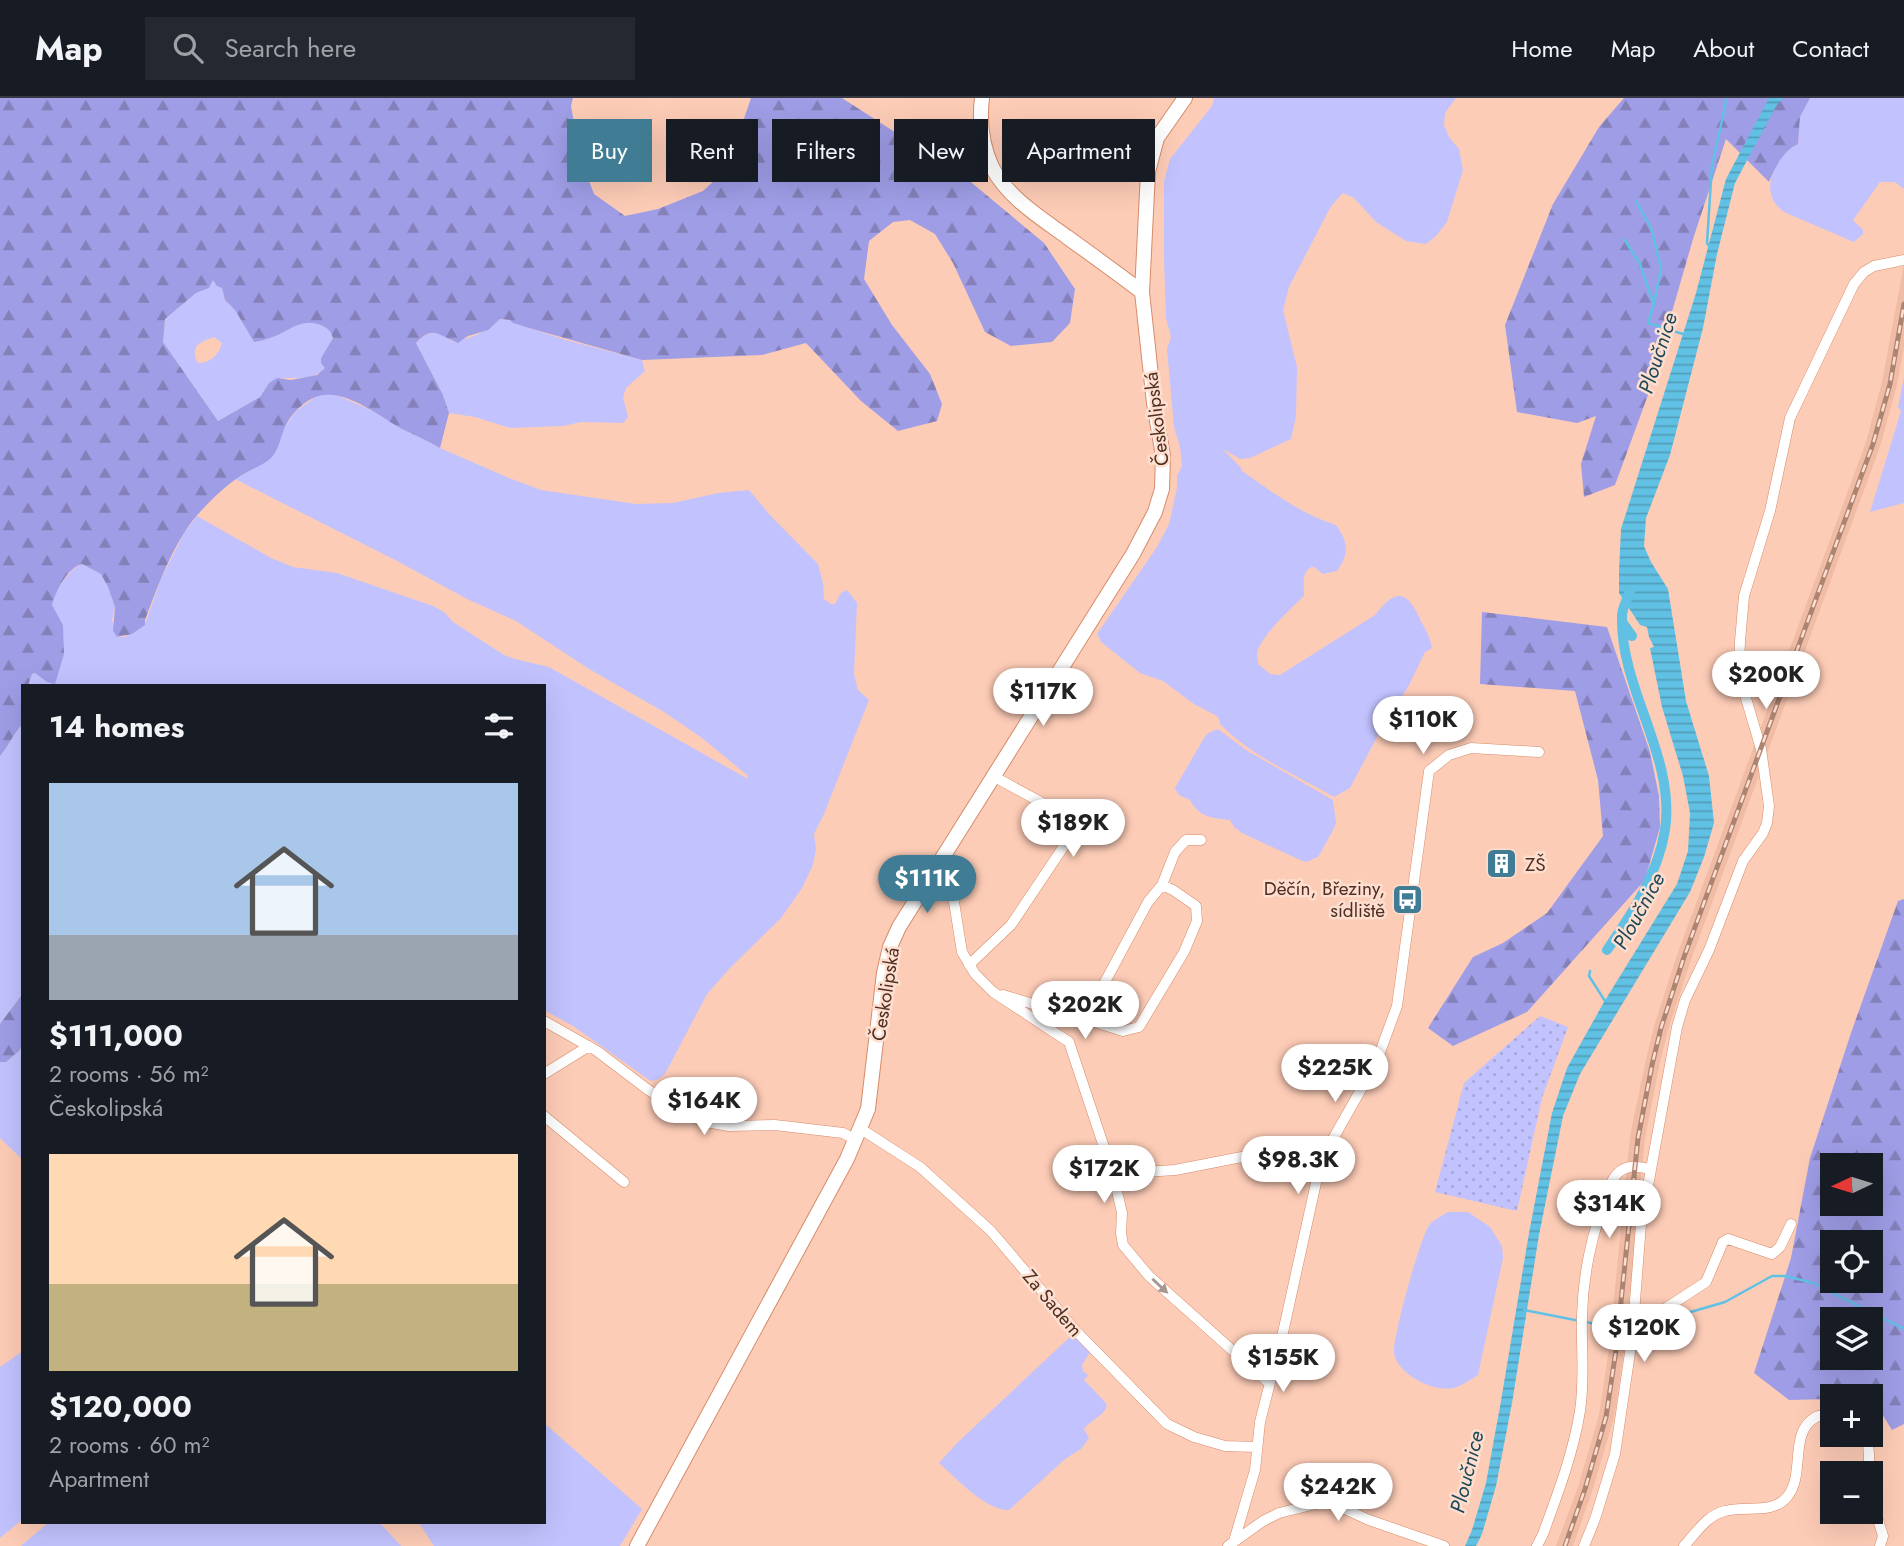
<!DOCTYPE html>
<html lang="en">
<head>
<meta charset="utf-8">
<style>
	:root { --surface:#171b24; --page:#242831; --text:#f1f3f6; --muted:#9ea1a6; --line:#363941; --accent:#407c93 }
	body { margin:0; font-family:Jost,sans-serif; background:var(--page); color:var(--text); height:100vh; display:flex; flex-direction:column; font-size:26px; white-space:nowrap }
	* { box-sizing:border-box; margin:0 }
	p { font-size:23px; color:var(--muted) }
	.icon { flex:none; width:38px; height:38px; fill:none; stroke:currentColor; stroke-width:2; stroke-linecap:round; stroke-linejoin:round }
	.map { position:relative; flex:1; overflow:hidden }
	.details { position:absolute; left:21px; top:586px; width:525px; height:840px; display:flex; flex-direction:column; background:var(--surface); border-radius:0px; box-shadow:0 7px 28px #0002 }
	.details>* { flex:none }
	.hud { position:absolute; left:567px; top:21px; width:665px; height:63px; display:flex; gap:14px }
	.needle { width:46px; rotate:266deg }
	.buttons { position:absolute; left:1820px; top:1055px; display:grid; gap:14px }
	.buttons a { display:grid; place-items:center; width:63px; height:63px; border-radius:0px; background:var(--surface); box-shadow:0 7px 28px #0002; font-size:35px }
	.price { position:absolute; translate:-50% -60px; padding:0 16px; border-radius:24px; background:#fff; color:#222; font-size:23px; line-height:46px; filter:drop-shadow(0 2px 4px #0008) }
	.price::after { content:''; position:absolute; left:50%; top:42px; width:21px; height:16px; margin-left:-10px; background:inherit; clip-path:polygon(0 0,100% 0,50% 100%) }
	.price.selected { background:var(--accent); color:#fff }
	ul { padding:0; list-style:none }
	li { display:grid; align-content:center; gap:14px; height:371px; padding:0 28px }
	li span { display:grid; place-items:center; height:217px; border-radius:0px; color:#555 }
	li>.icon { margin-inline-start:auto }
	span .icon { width:126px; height:126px; fill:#fffc; stroke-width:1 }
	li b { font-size:30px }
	h2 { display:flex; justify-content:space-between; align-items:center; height:84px; padding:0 28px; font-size:30px }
	.pill { padding:0 24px; border-radius:0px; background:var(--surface); box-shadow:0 7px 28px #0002; font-size:24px; line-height:63px }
	.pill.selected { background:var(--accent); color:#fff }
	header { display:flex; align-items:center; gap:42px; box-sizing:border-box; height:98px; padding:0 35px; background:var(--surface); border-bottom:2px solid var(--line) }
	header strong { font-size:33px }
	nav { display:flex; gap:38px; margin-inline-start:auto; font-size:24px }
	.search { width:490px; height:63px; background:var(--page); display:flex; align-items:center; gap:18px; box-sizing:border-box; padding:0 24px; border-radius:0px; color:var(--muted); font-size:26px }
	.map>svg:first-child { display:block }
</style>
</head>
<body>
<header>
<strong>Map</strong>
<div class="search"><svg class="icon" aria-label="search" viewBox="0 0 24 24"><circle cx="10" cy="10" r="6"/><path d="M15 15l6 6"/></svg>Search here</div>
<nav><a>Home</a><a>Map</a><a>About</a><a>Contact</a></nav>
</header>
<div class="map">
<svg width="1904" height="1448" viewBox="0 0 1904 1448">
	<defs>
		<pattern id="forest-firs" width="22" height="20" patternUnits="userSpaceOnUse" patternTransform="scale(1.75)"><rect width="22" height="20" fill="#9f9de6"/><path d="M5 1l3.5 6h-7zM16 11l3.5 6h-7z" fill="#8480ba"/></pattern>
		<pattern id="park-dots" width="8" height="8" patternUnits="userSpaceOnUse" patternTransform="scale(1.75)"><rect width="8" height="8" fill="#c2c2fe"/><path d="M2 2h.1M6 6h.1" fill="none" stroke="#a8a7d9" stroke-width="1.8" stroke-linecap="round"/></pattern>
		<pattern id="water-rules" width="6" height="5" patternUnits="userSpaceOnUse" patternTransform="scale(1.75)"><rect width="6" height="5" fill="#60c1e5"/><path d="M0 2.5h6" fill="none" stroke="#529db9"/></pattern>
	</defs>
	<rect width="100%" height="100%" fill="#fdccb7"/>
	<path fill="#f0bca5" d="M 1904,166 L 1904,250 L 1897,287 L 1880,349 L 1691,862 L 1668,932 L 1659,969 L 1645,1041 L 1624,1253 L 1614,1320 L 1592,1394 L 1574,1445 L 1573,1448 L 1556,1448 L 1578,1389 L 1599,1317 L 1609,1251 L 1630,1038 L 1645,966 L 1654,928 L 1677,857 L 1866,344 L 1882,284 Z"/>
	<path fill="#c2c2fe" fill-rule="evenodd" d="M 1214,0 L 1456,0 L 1445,15 L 1444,27 L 1449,39 L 1459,51 L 1463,72 L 1447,124 L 1436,138 L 1426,146 L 1406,143 L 1376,124 L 1354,100 L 1343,95 L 1338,100 L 1330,110 L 1289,189 L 1283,212 L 1297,269 L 1296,318 L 1291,341 L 1250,360 L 1240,361 L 1223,351 L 1241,370 L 1242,373 C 1272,394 1301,416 1336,427 C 1349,445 1349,456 1337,473 L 1323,476 L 1314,469 L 1311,469 C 1301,476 1304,486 1304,498 C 1291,510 1261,538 1257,555 C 1257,558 1258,563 1258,566 L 1270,576 L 1280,577 L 1375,517 C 1393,494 1405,489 1419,519 C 1424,530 1430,537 1432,550 L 1425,554 L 1409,587 L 1376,641 L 1350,690 L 1334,699 C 1296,677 1251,658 1220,626 L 1219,621 L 1217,618 L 1194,606 L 1163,583 L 1140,575 L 1101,544 L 1097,536 L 1157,449 L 1169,426 L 1177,390 L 1177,378 L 1182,368 L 1180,349 L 1174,329 L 1167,251 L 1171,239 L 1166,220 L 1164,162 L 1164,83 L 1170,61 L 1212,8 Z
		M 1810,0 L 1904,0 L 1904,91 L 1895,84 L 1880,84 L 1853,122 L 1863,132 L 1863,136 L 1854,144 L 1786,115 C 1756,98 1774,58 1798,46 L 1800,19 Z
		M 213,182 L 222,190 L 225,202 L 235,212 L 254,244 C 259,243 265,242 270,240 C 287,235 300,219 318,226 C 326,229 331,231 333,240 L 321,260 L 325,270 C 315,281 300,280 286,280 C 281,280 274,283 269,285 L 260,299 L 218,323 L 163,244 L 165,221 L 196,195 L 209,190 ZM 214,239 L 222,245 C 219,256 211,265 198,265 C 189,248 200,244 214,239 Z
		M 500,221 L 510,222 L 514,225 L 566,242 L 642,262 L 645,273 L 626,290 L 623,299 L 628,319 L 623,325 L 581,324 L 563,328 L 510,330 L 475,319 L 449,315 L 443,297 L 416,245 C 430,230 438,233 453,244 C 470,241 488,233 500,221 Z
		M 1904,279 L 1904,405 L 1870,414 L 1901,313 L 1898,309 Z
		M 326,296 L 334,296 L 346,301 L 377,315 L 400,329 L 440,350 L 509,380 L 541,392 L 636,406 L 673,405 L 718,395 L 749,392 L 769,416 L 818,466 L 823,485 L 824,501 L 831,506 L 835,506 L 841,495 L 847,492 L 857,505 L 854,576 L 858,592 L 869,602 L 824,716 L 814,736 L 816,751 L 813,767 L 802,790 L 781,820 L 730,870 L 707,896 L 666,974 C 661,980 657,984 649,982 L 573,928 L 544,912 L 544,588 L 28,588 L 32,576 L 36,575 L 47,584 L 63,527 C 59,522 52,514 52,507 C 52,495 71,469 82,466 L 102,476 L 108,489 L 115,509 L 112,522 L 117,539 L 125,539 L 145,526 L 161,481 L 184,435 L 197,418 L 271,460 L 293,469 L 337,475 L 433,508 L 444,514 L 453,524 L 504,557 L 515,561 L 549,569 L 748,681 L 747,677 L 702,640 L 664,614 L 589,571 L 516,523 L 467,501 L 399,464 L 235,381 L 272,359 L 286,327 L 296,313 L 317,298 Z
		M 23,626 L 23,895 L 0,926 L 0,658 C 9,648 13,635 23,626 Z
		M 1218,631 L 1246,652 L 1333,702 L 1336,725 L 1332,734 L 1318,759 L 1306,764 L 1298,761 L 1242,735 L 1234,729 L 1230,722 C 1211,720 1199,719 1190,702 C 1182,698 1178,699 1175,690 L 1204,640 L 1208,635 Z
		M 23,947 L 23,1062 L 0,1040 L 0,964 L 6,964 L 19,953 Z
		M 1448,1114 L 1468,1114 L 1490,1129 L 1502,1148 L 1503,1160 L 1478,1277 C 1471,1281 1462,1288 1454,1290 C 1434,1295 1397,1276 1394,1255 C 1392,1241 1421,1136 1430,1126 C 1435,1121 1442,1118 1448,1114 Z
		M 1073,1236 L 1090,1254 L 1082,1267 L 1083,1273 L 1088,1277 L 1084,1282 L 1105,1304 L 1107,1308 C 1103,1319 1090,1322 1084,1331 L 1089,1340 L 1081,1351 L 1065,1361 L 1009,1412 C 986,1413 956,1380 939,1365 L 957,1345 Z
		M 23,1253 L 23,1421 L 0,1440 L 0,1269 Z
		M 544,1325 L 642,1411 L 620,1448 L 434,1448 L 419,1425 L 544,1424 Z
		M 48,1425 L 380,1425 L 401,1448 L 21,1448 Z"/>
	<path fill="url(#forest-firs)" fill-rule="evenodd" d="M 0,0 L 573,0 L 571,8 L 580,59 L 594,96 L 625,118 L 658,111 L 703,93 L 727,71 L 751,0 L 842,0 L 966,80 L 1044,145 L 1075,191 L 1070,225 L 1052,244 L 1011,248 L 985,234 L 953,165 L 935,136 L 910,122 L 893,124 L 869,143 L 864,181 L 892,227 L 930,276 L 942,306 L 937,323 L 898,333 L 861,303 L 806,245 L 762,257 L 642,262 L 529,230 L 513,225 L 510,222 L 500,221 L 488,232 L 468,238 L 458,245 C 439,238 433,226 416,245 L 443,297 L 449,315 L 440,350 C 428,343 415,337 402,331 C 381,319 349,294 325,297 C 308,298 291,315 285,329 C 281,338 279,351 272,359 C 265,367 246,373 236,381 C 220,392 194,418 184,435 C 167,462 156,493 145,522 L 145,527 L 132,536 L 117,539 L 113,533 L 115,509 L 108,489 L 101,476 L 82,466 C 67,470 56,493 52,507 L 63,527 L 64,556 L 55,586 L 47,584 L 35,575 L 32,576 L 28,588 L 23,588 L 23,626 C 13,635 9,648 0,658 ZM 213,182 L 217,188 L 222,190 L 225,202 L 235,212 L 254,244 C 259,243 265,242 270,240 C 291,233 300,218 323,228 C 329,231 331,234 333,240 L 321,260 L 321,265 L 325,270 L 317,277 L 291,282 L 277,280 L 269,285 L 260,299 L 218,323 L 163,244 L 165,221 L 196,195 L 209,190 Z
		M 1624,0 L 1810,0 L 1800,19 L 1798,46 C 1783,53 1775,69 1769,84 L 1726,41 L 1693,141 L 1648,297 L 1615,387 L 1584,399 L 1581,366 L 1596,318 L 1577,325 L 1517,314 L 1505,227 L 1553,106 L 1599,29 Z
		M 1482,514 L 1607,529 L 1650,654 L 1659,698 L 1660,729 L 1645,782 L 1527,914 L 1453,948 L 1428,930 L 1473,859 L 1503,845 L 1547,815 L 1603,738 L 1598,682 L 1575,593 L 1480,586 Z
		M 1904,801 L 1904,1326 L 1892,1332 L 1871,1298 L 1832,1298 L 1832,1301 L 1789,1302 L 1754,1275 L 1791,1160 L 1810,1060 L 1851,935 L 1898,803 ZM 1832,1068 L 1871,1068 L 1871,1106 L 1832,1106 ZM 1871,1144 L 1871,1183 L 1832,1183 L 1832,1144 ZM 1832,1222 L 1871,1222 L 1871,1260 L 1832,1260 Z
		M 23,895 L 23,947 L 19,953 L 6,964 L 0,964 L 0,926 Z"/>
	<path fill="url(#park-dots)" d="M 1540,918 L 1568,929 L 1542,1000 L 1517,1113 L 1435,1094 L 1464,985 Z"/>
	<path fill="url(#water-rules)" d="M 1769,0 L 1783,0 L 1776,8 L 1735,85 L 1717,156 L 1703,230 L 1670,357 L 1646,420 L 1644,448 L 1651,464 L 1668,491 L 1686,603 L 1709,678 L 1714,725 L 1704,759 L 1690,794 L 1580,976 L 1563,1018 L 1539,1137 L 1512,1305 L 1496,1388 L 1482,1436 L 1476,1448 L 1465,1448 L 1472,1432 L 1486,1385 L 1501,1303 L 1529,1135 L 1552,1015 L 1567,970 L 1604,904 L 1677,786 L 1688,753 L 1690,715 L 1683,678 L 1662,609 L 1650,550 L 1654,549 L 1649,539 L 1647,529 L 1640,527 L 1619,495 L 1619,473 L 1621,431 L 1696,195 L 1726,81 Z"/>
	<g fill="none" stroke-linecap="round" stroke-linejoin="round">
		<path stroke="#60c1e5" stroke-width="2.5" d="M 1636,103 L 1651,130 L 1661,170 L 1654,206 L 1648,225 L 1686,237
			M 1624,141 L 1640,166 L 1653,204
			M 1709,148 L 1707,145 L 1712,67 L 1727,0
			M 1590,873 L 1589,878 L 1605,903
			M 1524,1212 L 1580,1223
			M 1586,1224 L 1614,1230
			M 1642,1231 L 1670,1220 L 1725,1204 L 1772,1178 L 1786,1178 L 1813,1185 L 1904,1231"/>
		<path stroke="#60c1e5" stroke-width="10" d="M 1622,524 L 1632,538
			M 1607,852 C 1632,816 1658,776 1665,732 C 1676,658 1620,592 1622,518 C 1622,509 1628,501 1630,493"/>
		<defs>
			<path id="street" d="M 941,761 L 950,779 L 962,854 L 975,876 L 993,894 L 1069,944 L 1113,1076 L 1122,1115 L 1121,1135 L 1123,1147 L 1149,1178 L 1269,1285
				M 1162,787 L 1173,792 L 1196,808 L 1197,823 L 1184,854 L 1139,929 L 1123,933 L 1085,921 L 1148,804 Z
				M 1162,787 L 1175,754 L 1186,742 L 1201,742
				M 969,867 L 1011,827 L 1074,733 L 1072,725 L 1046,707 L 993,678
				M 1003,897 L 1087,922
				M 544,923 L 597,953 L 647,991 L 689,1018 L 706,1024 L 729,1028 L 775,1027 L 843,1035 L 856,1042
				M 544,976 L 589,948
				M 544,1018 L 624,1084
				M 861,1031 L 920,1069 L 991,1133 L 1076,1233 L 1167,1326 L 1194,1339 L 1225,1348 L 1257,1349
				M 1113,1076 L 1175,1072 L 1288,1050 L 1321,1062
				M 1634,1223 L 1663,1212 L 1706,1184 L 1723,1144 L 1728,1141 L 1772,1156 L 1780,1149 L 1791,1126
				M 1867,1337 L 1869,1356 L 1869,1376
				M 1871,1399 L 1883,1438 L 1880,1448
				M 1234,1443 L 1255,1372 L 1260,1324 L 1284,1230 L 1321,1062 L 1376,965 L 1397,908 L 1429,673 L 1449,657 L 1471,650 L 1539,654
				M 1228,1448 L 1263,1423 L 1279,1415 L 1320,1405 L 1334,1406 L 1369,1422 L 1444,1448
				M 1537,1448 L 1543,1436 C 1558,1395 1573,1356 1580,1313 C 1585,1281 1581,1249 1582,1217 C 1583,1181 1591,1141 1603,1107 C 1606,1096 1611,1081 1619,1074 C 1629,1066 1639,1069 1650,1071
				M 1584,1448 L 1595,1421 L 1615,1356 L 1632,1241 L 1641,1126 L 1677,929 L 1685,902 L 1709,852 L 1743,763 L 1763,735 L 1767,725 L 1769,708 L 1761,651 L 1743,590 L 1739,568 L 1740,543 L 1744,498 L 1770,413 L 1790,320 L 1854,186 L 1864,174 L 1874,168 L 1904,162
				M 1684,1448 C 1696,1435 1707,1417 1725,1413 C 1746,1407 1772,1417 1787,1399 C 1806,1377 1788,1334 1816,1319 C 1821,1317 1827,1317 1832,1316"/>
			<path id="secondary" d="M 982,0 C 979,24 982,47 992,69 C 1007,99 1041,120 1067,139 C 1092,157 1117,175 1142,194
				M 637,1448 L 847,1061 L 868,1011 L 884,875 L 890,849 L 899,829 L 1133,456 L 1155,414 L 1162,391 L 1163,358 L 1154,305 L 1142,194 L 1148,74 L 1157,40 L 1185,0"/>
		</defs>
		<use href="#street" stroke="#d68b69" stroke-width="11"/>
		<use href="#secondary" stroke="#d68b69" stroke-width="16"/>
		<use href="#street" stroke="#fff" stroke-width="10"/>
		<use href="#secondary" stroke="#fff" stroke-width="14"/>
		<defs>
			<path id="rail" d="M 1565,1448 L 1585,1391 L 1606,1319 L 1616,1252 L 1638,1040 L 1652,967 L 1661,930 L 1684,859 L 1873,346 L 1890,286 L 1904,206"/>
		</defs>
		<use href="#rail" stroke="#ad8472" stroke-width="5"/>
		<use href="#rail" stroke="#fedecf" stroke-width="2.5" stroke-dasharray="8" stroke-linecap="butt"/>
	</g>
	<defs><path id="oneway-solid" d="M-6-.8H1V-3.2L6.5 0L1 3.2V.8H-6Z" transform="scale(1.75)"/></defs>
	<use fill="#a79790" href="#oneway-solid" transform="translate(1160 1188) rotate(43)"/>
	<defs>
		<symbol id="building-square" viewBox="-11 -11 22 22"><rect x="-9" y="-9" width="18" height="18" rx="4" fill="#407c93" stroke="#fedecf"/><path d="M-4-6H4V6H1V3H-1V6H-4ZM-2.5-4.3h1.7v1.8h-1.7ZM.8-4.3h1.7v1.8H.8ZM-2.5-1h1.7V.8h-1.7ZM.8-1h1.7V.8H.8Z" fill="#fff"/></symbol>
		<symbol id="bus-square" viewBox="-11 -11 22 22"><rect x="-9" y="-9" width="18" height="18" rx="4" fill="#407c93" stroke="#fedecf"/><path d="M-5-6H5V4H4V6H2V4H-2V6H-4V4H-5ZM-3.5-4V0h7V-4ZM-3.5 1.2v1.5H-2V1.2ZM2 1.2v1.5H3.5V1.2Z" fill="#fff"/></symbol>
	</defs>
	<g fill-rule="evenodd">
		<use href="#building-square" x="1484" y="748" width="35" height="35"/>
		<use href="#bus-square" x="1390" y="784" width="35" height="35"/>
	</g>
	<g text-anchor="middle" stroke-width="5" stroke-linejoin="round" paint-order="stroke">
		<g font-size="19" fill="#4f2f21" stroke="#fedecf">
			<text transform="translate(1156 321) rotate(-97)" y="7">Českolipská</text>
			<text transform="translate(885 896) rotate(-81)" y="7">Českolipská</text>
			<text transform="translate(1053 1205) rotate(50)" y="7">Za Sadem</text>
		</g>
		<g font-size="19" fill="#4f2f21" stroke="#fedecf" text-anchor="start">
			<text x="1525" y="773">ZŠ</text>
			<text x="1385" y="797" text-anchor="end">Děčín, Březiny,<tspan x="1385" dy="22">sídliště</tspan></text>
		</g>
		<g font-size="21" font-style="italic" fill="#1d4857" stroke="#fedecf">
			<text transform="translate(1658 255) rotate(-72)" y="7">Ploučnice</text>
			<text transform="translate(1639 813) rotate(-61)" y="7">Ploučnice</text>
			<text transform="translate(1467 1374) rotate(-76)" y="7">Ploučnice</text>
		</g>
	</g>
</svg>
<div class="buttons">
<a><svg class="needle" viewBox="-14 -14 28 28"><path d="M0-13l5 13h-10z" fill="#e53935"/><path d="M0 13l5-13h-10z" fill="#9ea1a6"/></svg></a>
<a><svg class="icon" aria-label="locate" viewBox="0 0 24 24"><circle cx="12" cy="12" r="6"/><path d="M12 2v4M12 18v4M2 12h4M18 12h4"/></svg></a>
<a><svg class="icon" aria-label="layers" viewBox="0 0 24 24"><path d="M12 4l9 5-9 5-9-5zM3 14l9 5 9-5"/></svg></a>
<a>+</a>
<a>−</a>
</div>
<b class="price" style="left:1766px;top:613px">$200K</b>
<b class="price" style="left:1043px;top:630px">$117K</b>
<b class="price" style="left:1423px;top:658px">$110K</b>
<b class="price" style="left:1073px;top:761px">$189K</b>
<b class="price selected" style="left:927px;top:817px">$111K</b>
<b class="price" style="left:1085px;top:943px">$202K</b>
<b class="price" style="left:1335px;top:1006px">$225K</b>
<b class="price" style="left:704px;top:1039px">$164K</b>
<b class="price" style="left:1298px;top:1098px">$98.3K</b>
<b class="price" style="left:1104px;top:1107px">$172K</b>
<b class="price" style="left:1609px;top:1142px">$314K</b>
<b class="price" style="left:1644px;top:1266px">$120K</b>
<b class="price" style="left:1283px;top:1296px">$155K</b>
<b class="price" style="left:1338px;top:1425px">$242K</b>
<div class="hud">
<a class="pill selected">Buy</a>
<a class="pill">Rent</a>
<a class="pill">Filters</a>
<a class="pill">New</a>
<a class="pill">Apartment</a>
</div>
<section class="details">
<h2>14 homes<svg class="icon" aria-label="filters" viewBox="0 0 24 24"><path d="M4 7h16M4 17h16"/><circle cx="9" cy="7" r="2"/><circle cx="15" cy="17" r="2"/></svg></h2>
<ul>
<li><span style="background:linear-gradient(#a9c7e8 70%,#9aa5b1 0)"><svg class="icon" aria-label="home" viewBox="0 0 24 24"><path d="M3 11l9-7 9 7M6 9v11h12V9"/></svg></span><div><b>$111,000</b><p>2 rooms · 56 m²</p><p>Českolipská</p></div></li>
<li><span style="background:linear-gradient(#ffd9b3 60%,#c2b280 0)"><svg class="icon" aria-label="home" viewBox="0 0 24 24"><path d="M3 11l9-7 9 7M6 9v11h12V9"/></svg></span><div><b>$120,000</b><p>2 rooms · 60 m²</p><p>Apartment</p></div></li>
</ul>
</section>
</div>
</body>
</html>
